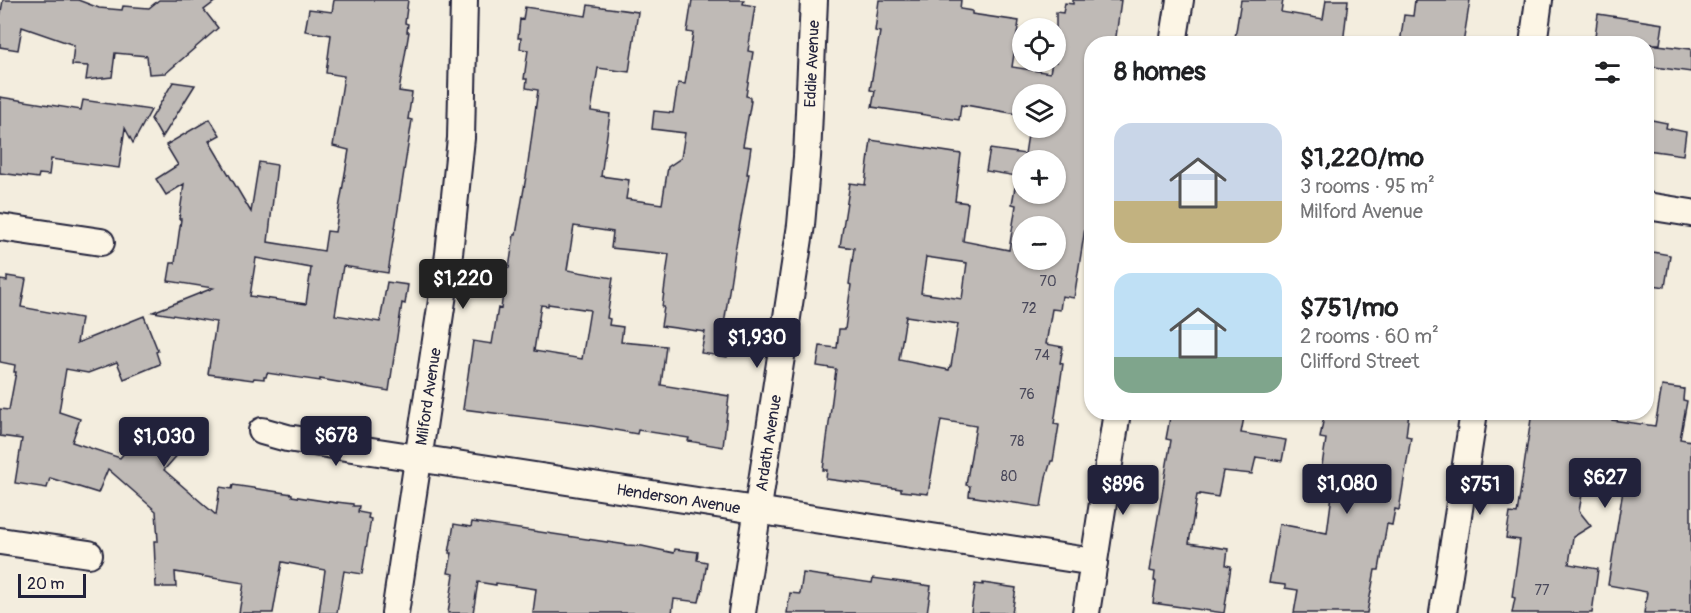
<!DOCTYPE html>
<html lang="en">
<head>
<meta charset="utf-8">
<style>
	:root { --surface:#fff; --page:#f6f6f6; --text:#202124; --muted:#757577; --accent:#22223b }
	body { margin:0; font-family:Pangolin,sans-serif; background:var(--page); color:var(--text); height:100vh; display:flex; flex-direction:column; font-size:22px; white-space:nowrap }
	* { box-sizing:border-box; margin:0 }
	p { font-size:20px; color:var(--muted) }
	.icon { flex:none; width:33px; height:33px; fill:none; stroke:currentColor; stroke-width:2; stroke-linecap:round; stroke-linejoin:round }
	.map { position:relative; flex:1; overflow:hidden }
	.details { position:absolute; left:1084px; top:36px; width:570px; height:384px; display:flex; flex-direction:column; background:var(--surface); border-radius:24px; box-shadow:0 2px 4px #0004 }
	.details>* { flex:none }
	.fabs { position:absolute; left:1012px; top:18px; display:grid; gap:12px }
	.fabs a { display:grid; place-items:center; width:54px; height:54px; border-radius:50%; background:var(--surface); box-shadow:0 2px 4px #0004; font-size:30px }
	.scale { position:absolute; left:18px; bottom:15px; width:68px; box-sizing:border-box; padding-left:6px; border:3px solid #22223b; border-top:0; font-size:16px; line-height:21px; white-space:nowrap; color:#22223b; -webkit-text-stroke:4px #fcf5e5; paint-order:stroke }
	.price { position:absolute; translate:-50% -51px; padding:0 14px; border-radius:6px; background:var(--accent); color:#fff; font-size:20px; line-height:39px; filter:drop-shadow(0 2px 3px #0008) }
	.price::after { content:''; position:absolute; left:50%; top:36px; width:18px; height:14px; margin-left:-9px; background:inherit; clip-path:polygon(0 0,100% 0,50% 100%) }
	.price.current { background:#222; color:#fff }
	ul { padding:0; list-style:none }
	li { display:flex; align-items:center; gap:18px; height:150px; padding:0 30px }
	li span { display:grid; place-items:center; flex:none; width:168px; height:120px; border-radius:18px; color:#555 }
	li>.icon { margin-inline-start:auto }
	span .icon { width:72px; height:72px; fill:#fffc; stroke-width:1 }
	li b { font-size:26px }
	h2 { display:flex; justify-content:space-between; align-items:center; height:72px; padding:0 30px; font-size:26px }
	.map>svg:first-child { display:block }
</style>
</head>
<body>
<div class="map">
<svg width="1691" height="613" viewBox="0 0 1691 613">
	<rect width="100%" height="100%" fill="#f3edde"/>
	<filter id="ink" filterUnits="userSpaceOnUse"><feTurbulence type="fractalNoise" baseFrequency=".0167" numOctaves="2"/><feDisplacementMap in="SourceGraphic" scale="12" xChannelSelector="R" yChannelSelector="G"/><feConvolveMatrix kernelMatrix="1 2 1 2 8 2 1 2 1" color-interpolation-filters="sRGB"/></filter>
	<g filter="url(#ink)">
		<path fill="#bfbab6" stroke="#22223b" stroke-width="1.5" fill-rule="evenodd" d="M 3,0 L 78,0 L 99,8 L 122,10 L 123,6 L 149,8 L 159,0 L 217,0 L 204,10 L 218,28 L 166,73 L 149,74 L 147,56 L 115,53 L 112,77 L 86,80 L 88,66 L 72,65 L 74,45 L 22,27 L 18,50 L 0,47 L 0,17 Z
			M 334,0 L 408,0 L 405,23 L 408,24 L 407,32 L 409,32 L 399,91 L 412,93 L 408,119 L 412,120 L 388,273 L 343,266 L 335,315 L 380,322 L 387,282 L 408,285 L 405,304 L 402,303 L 389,391 L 320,379 L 320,381 L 267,373 L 266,377 L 264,377 L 264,379 L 254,378 L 253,380 L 208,374 L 216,322 L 153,312 L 213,288 L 168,281 L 171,263 L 175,263 L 181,219 L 179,219 L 184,184 L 166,195 L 156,179 L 178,165 L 166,145 L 210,119 L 220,135 L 209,141 L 251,212 L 259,162 L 277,165 L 268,242 L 324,251 L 327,231 L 335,232 L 349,150 L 333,146 L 344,76 L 326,73 L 331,35 L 305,31 L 309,9 L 332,12 ZM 256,258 L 311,268 L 306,304 L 250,296 Z
			M 692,0 L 744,0 L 743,4 L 755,6 L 748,51 L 753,52 L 746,96 L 750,97 L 750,101 L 751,101 L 743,146 L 751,147 L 747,174 L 749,174 L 735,251 L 722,338 L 730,339 L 727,357 L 701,353 L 705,332 L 661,326 L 664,307 L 662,307 L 669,254 L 611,248 L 613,232 L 574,226 L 567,270 L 613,278 L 607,318 L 610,319 L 609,325 L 623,327 L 621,342 L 666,346 L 661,385 L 729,396 L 723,447 L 688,441 L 689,438 L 638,430 L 637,434 L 587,425 L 463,409 L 473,341 L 492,344 L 498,308 L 501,309 L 506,268 L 509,268 L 514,235 L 516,235 L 527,171 L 538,90 L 526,88 L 527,79 L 524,79 L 528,50 L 520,49 L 521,38 L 518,38 L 520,19 L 523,20 L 525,7 L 586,16 L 588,5 L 638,12 L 629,72 L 598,68 L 591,111 L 610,114 L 601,176 L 629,180 L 626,199 L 662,204 L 668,167 L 681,158 L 685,133 L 652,129 L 654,111 L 673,113 L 678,83 L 685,84 L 693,33 L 687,32 ZM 548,304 L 590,310 L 582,359 L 534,351 L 541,305 L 548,306 Z
			M 879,0 L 961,0 L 960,9 L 972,11 L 972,14 L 1019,21 L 1012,67 L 1050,73 L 1052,62 L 1056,62 L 1056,12 L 1063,13 L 1065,3 L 1073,4 L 1073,0 L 1121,0 L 1115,44 L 1092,44 L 1092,120 L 1089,138 L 1092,139 L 1092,217 L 1087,216 L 1074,298 L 1062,296 L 1060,310 L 1052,309 L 1046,344 L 1063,347 L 1060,363 L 1063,364 L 1054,424 L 1059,425 L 1053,461 L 1051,461 L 1046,477 L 1041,507 L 969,496 L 970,486 L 966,485 L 976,426 L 941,420 L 928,494 L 901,491 L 901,489 L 826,479 L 827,470 L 823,470 L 836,369 L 817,366 L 820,346 L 837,348 L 839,329 L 845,329 L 851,285 L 849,284 L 854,248 L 840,246 L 850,183 L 865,185 L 871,140 L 961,154 L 955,201 L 968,203 L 963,241 L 1009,250 L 1016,205 L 1012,204 L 1017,176 L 986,171 L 990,149 L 1025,154 L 1029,128 L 1056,128 L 1056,94 L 1023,94 L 1023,115 L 965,105 L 965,106 L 961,105 L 959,120 L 872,107 L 875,91 L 870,90 L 880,32 L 875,31 ZM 1023,160 L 1056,160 L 1056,194 L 1023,194 ZM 1023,226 L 1056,226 L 1056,260 L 1023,260 ZM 926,257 L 967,263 L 962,299 L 921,293 ZM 906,316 L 958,324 L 951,366 L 950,366 L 949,370 L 899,360 Z
			M 1241,0 L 1283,0 L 1281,12 L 1323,19 L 1326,0 L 1348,0 L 1343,44 L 1234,44 Z
			M 1415,0 L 1470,0 L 1463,44 L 1400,44 L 1404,15 L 1413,16 Z
			M 1598,14 L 1663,24 L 1660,44 L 1649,44 L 1691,49 L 1691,72 L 1647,66 L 1647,44 L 1594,44 Z
			M 173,82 L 195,85 L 162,138 L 151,119 Z
			M 0,97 L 81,110 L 83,100 L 151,110 L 133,143 L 125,128 L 119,168 L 51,159 L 49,175 L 39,174 L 38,178 L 0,173 Z
			M 1647,119 L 1667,123 L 1666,128 L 1686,132 L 1683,155 L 1647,150 Z
			M 1647,251 L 1670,255 L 1665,287 L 1647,284 Z
			M 7,276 L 26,279 L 21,307 L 81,318 L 77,343 L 144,316 L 158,351 L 156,352 L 160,364 L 124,379 L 117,362 L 88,373 L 66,369 L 59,412 L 80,419 L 72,442 L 120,458 L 147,427 L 167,445 L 170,428 L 198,432 L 164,470 L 216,515 L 220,487 L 232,489 L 233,485 L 292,494 L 292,496 L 337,503 L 337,502 L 353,504 L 353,506 L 359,506 L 358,512 L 369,514 L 368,518 L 371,519 L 362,574 L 344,571 L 337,613 L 319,613 L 325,570 L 282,562 L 273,613 L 239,613 L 244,583 L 175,572 L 176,587 L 156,587 L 154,541 L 158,541 L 156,511 L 108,469 L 98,493 L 50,478 L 47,488 L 15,483 L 22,439 L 0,436 L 0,409 L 9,410 L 16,372 L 14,372 L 15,365 L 0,362 L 0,280 L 7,281 Z
			M 1662,386 L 1684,389 L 1683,400 L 1687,401 L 1680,439 L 1691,441 L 1691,613 L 1644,613 L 1647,592 L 1608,585 L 1624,484 L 1585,478 L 1579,511 L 1591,526 L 1573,537 L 1569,564 L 1598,569 L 1592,613 L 1512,613 L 1515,598 L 1512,597 L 1520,540 L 1506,538 L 1510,513 L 1517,514 L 1532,412 L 1613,412 L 1612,420 L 1655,426 Z
			M 1171,412 L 1245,412 L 1241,433 L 1286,440 L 1282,461 L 1256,457 L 1252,474 L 1223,471 L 1218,497 L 1200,494 L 1200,495 L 1197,495 L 1189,543 L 1228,549 L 1226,565 L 1231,566 L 1224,613 L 1153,603 L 1156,581 L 1154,581 L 1155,572 L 1149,571 L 1171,440 L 1166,439 Z
			M 1340,412 L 1409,412 L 1406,436 L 1411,437 L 1399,510 L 1395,509 L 1392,525 L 1387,524 L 1379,570 L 1375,570 L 1367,613 L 1294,613 L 1298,590 L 1285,588 L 1285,585 L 1269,583 L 1279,524 L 1327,533 L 1333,487 L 1319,485 L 1326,439 L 1320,438 L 1324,416 L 1339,418 Z
			M 472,522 L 627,545 L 642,546 L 674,553 L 675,549 L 698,552 L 697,560 L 707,562 L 702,593 L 701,593 L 699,602 L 674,599 L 672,613 L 533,613 L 536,589 L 496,583 L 496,585 L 478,582 L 473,613 L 448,613 L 454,574 L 448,573 L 452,553 L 449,553 L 454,524 L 471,527 Z
			M 803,573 L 872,583 L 873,578 L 931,586 L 927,613 L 787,613 L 790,593 L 800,594 Z
			M 983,583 L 1016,588 L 1012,613 L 971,613 L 975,584 L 983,585 Z"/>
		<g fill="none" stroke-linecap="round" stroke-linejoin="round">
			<defs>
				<g id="minor">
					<path d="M 1173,44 L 1180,0"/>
					<path d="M 1533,44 L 1539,0"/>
					<path d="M 1647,206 L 1691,213"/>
					<path d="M 0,227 L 101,242"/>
					<path id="s1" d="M 262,431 L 287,438 L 1094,562"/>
					<path d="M 0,541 L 89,554"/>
					<path id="s2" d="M 395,613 L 449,254 L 461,138 L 464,0"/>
					<path id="s3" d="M 742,613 L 801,225 L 807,157 L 814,0"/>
					<path d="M 1086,613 L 1117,412"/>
					<path d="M 1443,613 L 1474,412"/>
				</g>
			</defs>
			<use href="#minor" stroke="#22223b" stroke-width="30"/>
			<use href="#minor" stroke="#fcf5e5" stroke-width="26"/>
		</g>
	</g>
	<g text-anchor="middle" stroke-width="4.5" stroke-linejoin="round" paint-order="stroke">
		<g font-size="14" fill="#49485a">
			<text x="1048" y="286">70</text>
			<text x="1029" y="313">72</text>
			<text x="1042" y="360">74</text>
			<text x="1027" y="399">76</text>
			<text x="1017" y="446">78</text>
			<text x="1009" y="481">80</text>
			<text x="1542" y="595">77</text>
		</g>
		<g font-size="16" fill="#22223b" stroke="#fcf5e5">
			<text dy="6" stroke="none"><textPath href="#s3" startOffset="554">Eddie Avenue</textPath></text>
			<text dy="6" stroke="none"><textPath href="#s2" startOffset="219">Milford Avenue</textPath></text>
			<text dy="6" stroke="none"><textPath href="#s3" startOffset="172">Ardath Avenue</textPath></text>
			<text dy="6" stroke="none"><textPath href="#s1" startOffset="422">Henderson Avenue</textPath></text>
		</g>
	</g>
</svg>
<div class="fabs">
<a><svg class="icon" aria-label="locate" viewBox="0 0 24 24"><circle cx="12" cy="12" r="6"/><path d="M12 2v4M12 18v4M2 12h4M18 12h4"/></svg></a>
<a><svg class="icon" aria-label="layers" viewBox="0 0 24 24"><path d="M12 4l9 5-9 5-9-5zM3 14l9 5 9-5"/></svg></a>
<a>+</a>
<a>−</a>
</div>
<div class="scale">20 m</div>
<b class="price current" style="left:463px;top:310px">$1,220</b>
<b class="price" style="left:757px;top:369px">$1,930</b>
<b class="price" style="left:336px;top:467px">$678</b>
<b class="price" style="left:164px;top:468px">$1,030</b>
<b class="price" style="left:1605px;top:509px">$627</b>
<b class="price" style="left:1347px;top:515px">$1,080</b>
<b class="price" style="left:1123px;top:516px">$896</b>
<b class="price" style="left:1480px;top:516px">$751</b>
<section class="details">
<h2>8 homes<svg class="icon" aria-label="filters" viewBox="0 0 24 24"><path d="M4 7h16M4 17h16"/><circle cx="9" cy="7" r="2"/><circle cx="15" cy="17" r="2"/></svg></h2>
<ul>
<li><span style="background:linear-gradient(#c9d6e8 65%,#c2b280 0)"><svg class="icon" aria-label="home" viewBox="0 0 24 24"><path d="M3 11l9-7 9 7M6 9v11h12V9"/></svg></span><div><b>$1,220/mo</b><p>3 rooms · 95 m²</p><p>Milford Avenue</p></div></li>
<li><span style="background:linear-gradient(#bfe0f5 70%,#7fa58c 0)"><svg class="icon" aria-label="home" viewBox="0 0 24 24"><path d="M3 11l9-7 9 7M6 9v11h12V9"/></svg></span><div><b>$751/mo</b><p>2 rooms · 60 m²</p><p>Clifford Street</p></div></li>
</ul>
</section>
</div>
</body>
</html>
